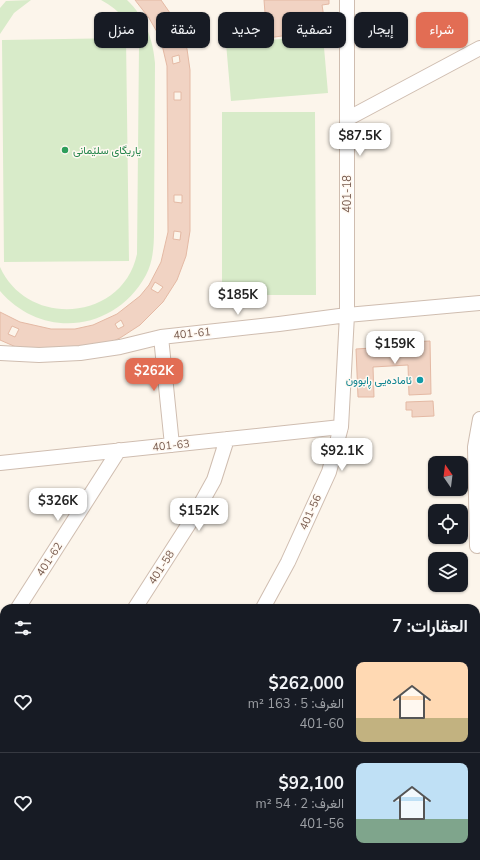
<!DOCTYPE html>
<html lang="ar">
<head>
<meta charset="utf-8">
<style>
	:root { --surface:#171b24; --page:#20242c; --text:#f1f3f6; --muted:#9ea1a6; --line:#363941; --accent:#e26d54 }
	body { margin:0; font-family:"Nunito Sans",Vazirmatn,sans-serif; background:var(--page); color:var(--text); direction:rtl; height:100vh; display:flex; flex-direction:column; font-size:15px; white-space:nowrap }
	* { box-sizing:border-box; margin:0 }
	p { font-size:13px; color:var(--muted) }
	.icon { flex:none; width:22px; height:22px; fill:none; stroke:currentColor; stroke-width:2; stroke-linecap:round; stroke-linejoin:round }
	.map { position:relative; flex:1; overflow:hidden; direction:ltr }
	.details { position:absolute; left:0px; top:604px; width:480px; height:256px; display:flex; flex-direction:column; background:var(--surface); border-radius:12px 12px 0 0; box-shadow:0 1px 3px #0004; direction:rtl }
	.details>* { flex:none }
	.guide { position:absolute; left:12px; top:12px; width:456px; height:36px; direction:rtl; display:flex; gap:8px }
	.needle { width:26px; rotate:346deg }
	.fabs { position:absolute; left:428px; top:456px; display:grid; gap:8px }
	.fabs a { display:grid; place-items:center; width:40px; height:40px; border-radius:8px; background:var(--surface); box-shadow:0 1px 3px #0004; font-size:20px }
	.price { position:absolute; translate:-50% -34px; padding:0 9px; border-radius:8px; background:#fff; color:#222; font-size:13px; line-height:26px; filter:drop-shadow(0 1px 2px #0008) }
	.price::after { content:''; position:absolute; left:50%; top:24px; width:12px; height:9px; margin-left:-6px; background:inherit; clip-path:polygon(0 0,100% 0,50% 100%) }
	.price.current { background:var(--accent); color:#fff }
	ul { padding:0; list-style:none }
	li { display:flex; align-items:center; gap:12px; height:100px; padding:0 12px }
	li+li { border-top:1px solid var(--line) }
	li span { display:grid; place-items:center; flex:none; width:112px; height:80px; border-radius:8px; color:#555 }
	li>.icon { margin-inline-start:auto }
	span .icon { width:48px; height:48px; fill:#fffc; stroke-width:1 }
	li b { font-size:17px }
	h2 { display:flex; justify-content:space-between; align-items:center; height:48px; padding:0 12px; font-size:17px }
	.chip { padding:0 14px; border-radius:8px; background:var(--surface); box-shadow:0 1px 3px #0004; font-size:14px; line-height:36px }
	.chip.current { background:var(--accent); color:#fff }
	.map>svg:first-child { display:block }
</style>
</head>
<body>
<div class="map">
<svg width="480" height="860" viewBox="0 0 480 860">
	<rect width="100%" height="100%" fill="#fcf5eb"/>
	<path fill="#f2e8f9" d="M 136,856 L 352,856 L 350,860 L 133,860 Z"/>
	<path fill="#d8ebc9" d="M 31,0 L 14,13 L 0,34 L 0,8 L 6,1 Z
		M 101,0 L 127,0 C 145,17 153,39 155,63 L 154,231 C 154,246 153,262 146,275 C 115,332 42,340 0,291 L 0,267 C 28,329 123,321 137,254 L 139,46 C 133,25 120,10 101,0 Z
		M 323,36 L 328,93 L 231,101 L 226,43 Z
		M 126,38 L 129,261 L 4,262 L 2,40 Z
		M 222,112 L 315,112 L 316,295 L 222,295 Z"/>
	<path fill="#f1d3c3" stroke="#e4b9a4" fill-rule="evenodd" d="M 135,0 L 161,0 L 177,23 L 187,49 L 190,70 L 190,231 L 186,256 L 177,280 L 163,302 L 140,325 L 120,338 L 100,347 L 26,350 L 16,347 L 0,340 L 0,312 L 20,322 L 51,329 L 75,329 L 93,325 L 117,314 L 140,296 L 149,285 L 161,262 L 168,232 L 167,66 L 163,49 L 157,32 L 149,18 ZM 179,55 L 180,62 L 173,64 L 172,57 ZM 174,92 L 181,92 L 181,100 L 174,100 ZM 174,195 L 182,195 L 182,203 L 174,202 ZM 174,231 L 181,232 L 180,240 L 173,239 ZM 155,282 L 163,287 L 158,293 L 151,289 ZM 121,320 L 124,326 L 118,329 L 115,324 ZM 12,326 L 19,329 L 15,337 L 8,334 Z
		M 264,0 L 329,0 L 329,4 L 322,5 L 326,30 L 260,39 L 256,14 L 265,13 Z
		M 430,341 L 431,394 L 409,395 L 408,365 L 373,367 L 374,397 L 358,397 L 356,349 L 371,348 L 371,344 Z
		M 433,401 L 434,416 L 412,417 L 412,410 L 406,410 L 406,402 Z"/>
	<g fill="none" stroke-linecap="round" stroke-linejoin="round">
		<defs>
			<path id="street" d="M 347,119 L 480,48
				M 161,337 L 172,445
				M 0,353 L 39,355 L 80,353 L 120,347 L 161,337 L 279,324 L 347,315 L 480,303
				M 0,463 L 341,427
				M 477,546 L 475,447 L 480,419
				M 18,608 L 119,450
				M 135,608 L 194,516 L 214,480 L 227,439
				M 263,608 L 288,562 L 329,472 L 341,427 L 347,315 L 347,0
				M 0,636 L 4,630
				M 0,686 L 4,689
				M 110,860 L 113,856"/>
			<path id="secondary" d="M 0,833 L 4,836
				M 0,856 L 6,860
				M 37,856 L 44,860"/>
			<path id="primary" d="M 476,817 L 480,810
				M 476,854 L 480,848
				M 450,860 L 452,856"/>
		</defs>
		<use href="#street" stroke="#cfbdb0" stroke-width="16"/>
		<use href="#secondary" stroke="#d5bfb0" stroke-width="22"/>
		<use href="#primary" stroke="#d9d1cd" stroke-width="24"/>
		<use href="#street" stroke="#fff" stroke-width="14"/>
		<use href="#secondary" stroke="#fff" stroke-width="20"/>
		<use href="#primary" stroke="#f8d6a6" stroke-width="22"/>
	</g>
	<circle fill="#2e9e5b" stroke="#fff9f2" stroke-width="1.5" cx="65" cy="150" r="4"/>
	<circle fill="#0f9aa8" stroke="#fff9f2" stroke-width="1.5" cx="420" cy="380" r="4"/>
	<g text-anchor="middle" stroke-width="3" stroke-linejoin="round" paint-order="stroke">
		<g font-size="11" fill="#27864d" stroke="#fff9f2" text-anchor="start">
			<text x="73" y="154">یاریگای سلێمانی</text>
		</g>
		<g font-size="11" fill="#785b4e" stroke="#fff9f2">
			<text transform="translate(347 194) rotate(-90)" y="4">401-18</text>
			<text transform="translate(192 333) rotate(-6)" y="4">401-61</text>
			<text transform="translate(171 445) rotate(-6)" y="4">401-63</text>
			<text transform="translate(310 512) rotate(-66)" y="4">401-56</text>
			<text transform="translate(49 559) rotate(-57)" y="4">401-62</text>
			<text transform="translate(161 567) rotate(-57)" y="4">401-58</text>
		</g>
		<g font-size="11" fill="#0d838f" stroke="#fff9f2" text-anchor="end">
			<text x="412" y="384">ئامادەیی ڕابوون</text>
		</g>
	</g>
</svg>
<div class="fabs">
<a><svg class="needle" viewBox="-14 -14 28 28"><path d="M0-13l5 13h-10z" fill="#e53935"/><path d="M0 13l5-13h-10z" fill="#9ea1a6"/></svg></a>
<a><svg class="icon" aria-label="locate" viewBox="0 0 24 24"><circle cx="12" cy="12" r="6"/><path d="M12 2v4M12 18v4M2 12h4M18 12h4"/></svg></a>
<a><svg class="icon" aria-label="layers" viewBox="0 0 24 24"><path d="M12 4l9 5-9 5-9-5zM3 14l9 5 9-5"/></svg></a>
</div>
<b class="price" style="left:360px;top:157px">$87.5K</b>
<b class="price" style="left:238px;top:316px">$185K</b>
<b class="price" style="left:395px;top:365px">$159K</b>
<b class="price current" style="left:154px;top:392px">$262K</b>
<b class="price" style="left:342px;top:472px">$92.1K</b>
<b class="price" style="left:58px;top:522px">$326K</b>
<b class="price" style="left:199px;top:532px">$152K</b>
<div class="guide">
<a class="chip current">شراء</a>
<a class="chip">إيجار</a>
<a class="chip">تصفية</a>
<a class="chip">جديد</a>
<a class="chip">شقة</a>
<a class="chip">منزل</a>
</div>
<section class="details">
<h2>العقارات: 7<svg class="icon" aria-label="filters" viewBox="0 0 24 24"><path d="M4 7h16M4 17h16"/><circle cx="9" cy="7" r="2"/><circle cx="15" cy="17" r="2"/></svg></h2>
<ul>
<li><span style="background:linear-gradient(#ffd9b3 70%,#c2b280 0)"><svg class="icon" aria-label="home" viewBox="0 0 24 24"><path d="M3 11l9-7 9 7M6 9v11h12V9"/></svg></span><div><b>$262,000</b><p>الغرف: 5 · 163 m²</p><p>401-60</p></div><svg class="icon" aria-label="heart" viewBox="0 0 24 24"><path d="M12 20l-8-8c-3-5 5-10 8-4 3-6 11-1 8 4z"/></svg></li>
<li><span style="background:linear-gradient(#bfe0f5 70%,#7fa58c 0)"><svg class="icon" aria-label="home" viewBox="0 0 24 24"><path d="M3 11l9-7 9 7M6 9v11h12V9"/></svg></span><div><b>$92,100</b><p>الغرف: 2 · 54 m²</p><p>401-56</p></div><svg class="icon" aria-label="heart" viewBox="0 0 24 24"><path d="M12 20l-8-8c-3-5 5-10 8-4 3-6 11-1 8 4z"/></svg></li>
</ul>
</section>
</div>
</body>
</html>
